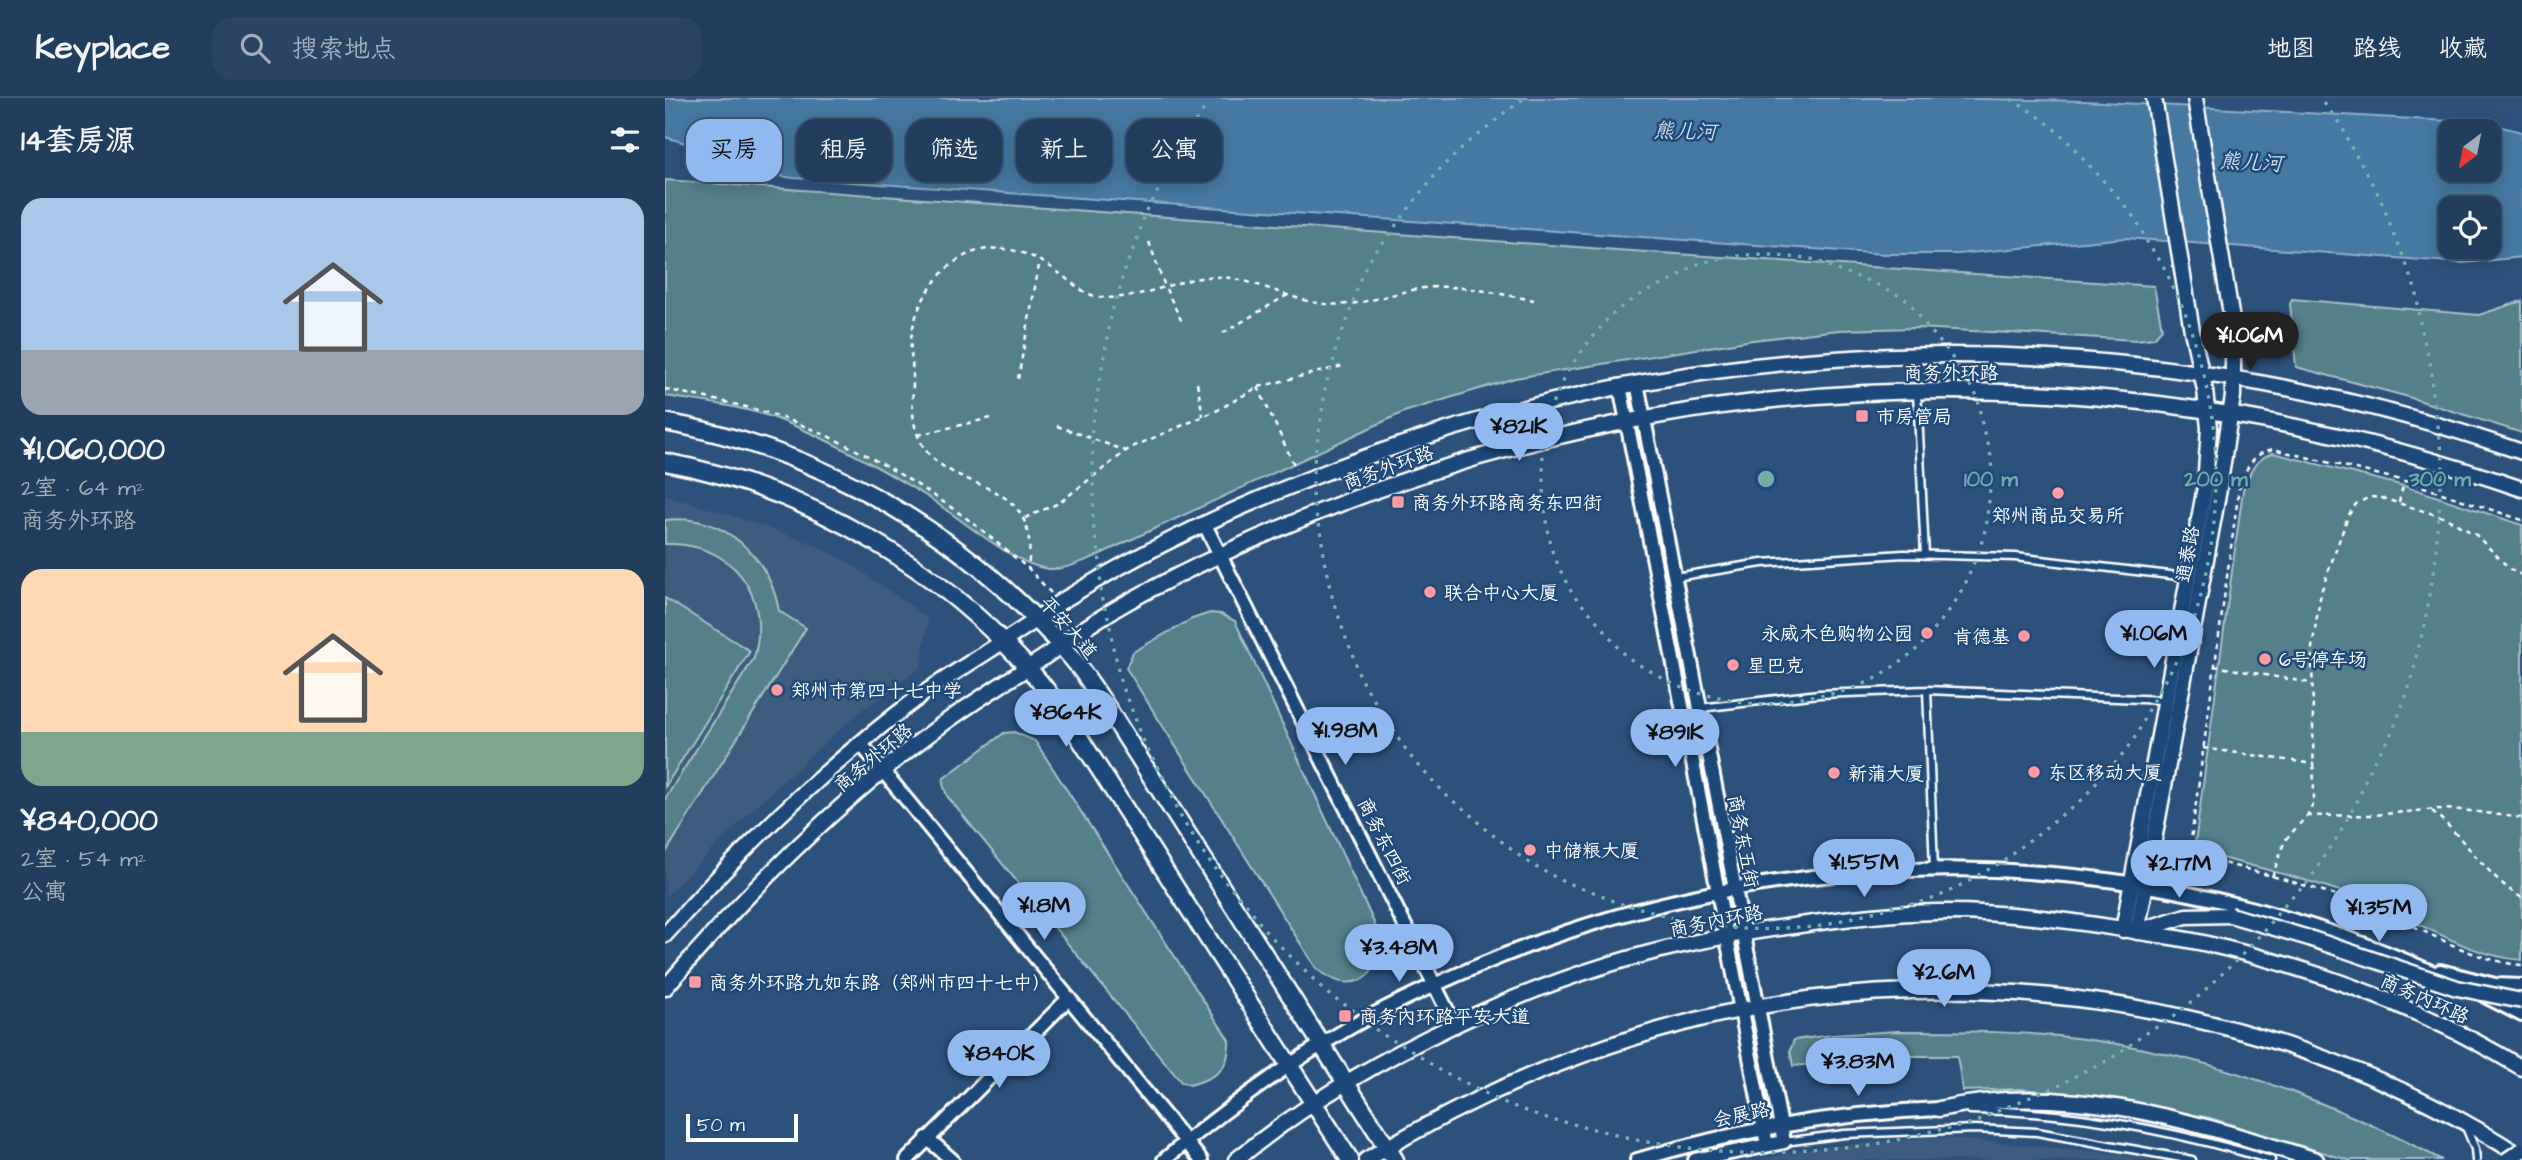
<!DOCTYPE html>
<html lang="zh">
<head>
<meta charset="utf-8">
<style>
	:root { --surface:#213e5d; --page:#294563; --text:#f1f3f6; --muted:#a2aebc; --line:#3e5772; --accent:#90b9f0 }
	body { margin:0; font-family:"Architects Daughter","LXGW WenKai TC",sans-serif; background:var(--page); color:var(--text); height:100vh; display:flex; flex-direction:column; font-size:26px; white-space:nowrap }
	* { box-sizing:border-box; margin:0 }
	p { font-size:23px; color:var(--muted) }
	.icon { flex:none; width:38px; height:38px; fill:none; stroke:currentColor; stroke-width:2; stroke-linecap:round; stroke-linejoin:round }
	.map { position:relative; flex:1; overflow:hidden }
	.drawer { display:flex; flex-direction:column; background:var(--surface); width:665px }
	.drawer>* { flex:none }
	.banner { position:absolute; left:21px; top:21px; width:665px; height:63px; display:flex; gap:14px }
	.needle { width:46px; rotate:212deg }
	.buttons { position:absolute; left:1773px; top:21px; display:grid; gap:14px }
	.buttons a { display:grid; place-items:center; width:63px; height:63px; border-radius:14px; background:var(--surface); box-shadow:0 4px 18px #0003,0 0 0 2px var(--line); font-size:35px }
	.scale { position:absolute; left:21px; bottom:18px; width:112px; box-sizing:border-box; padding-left:7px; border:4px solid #fff; border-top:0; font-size:19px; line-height:24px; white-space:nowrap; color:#fff; -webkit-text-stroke:5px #1f4a7a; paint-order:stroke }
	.price { position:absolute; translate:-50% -60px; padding:0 16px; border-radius:24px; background:var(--accent); color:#111; font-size:23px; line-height:46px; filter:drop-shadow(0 2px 4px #0008) }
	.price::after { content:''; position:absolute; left:50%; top:42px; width:21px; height:16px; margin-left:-10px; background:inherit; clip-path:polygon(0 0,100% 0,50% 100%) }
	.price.selected { background:#222; color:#fff }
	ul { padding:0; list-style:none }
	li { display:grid; align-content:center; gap:14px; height:371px; padding:0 21px }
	li span { display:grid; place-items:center; height:217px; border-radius:21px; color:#555 }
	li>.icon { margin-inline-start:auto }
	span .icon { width:126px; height:126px; fill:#fffc; stroke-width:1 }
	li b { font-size:30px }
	h2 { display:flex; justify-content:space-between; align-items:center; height:84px; padding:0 21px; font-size:30px }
	.tag { padding:0 24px; border-radius:21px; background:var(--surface); box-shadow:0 4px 18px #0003,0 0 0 2px var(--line); font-size:24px; line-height:63px }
	.tag.selected { background:var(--accent); color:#111 }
	header { display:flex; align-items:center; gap:42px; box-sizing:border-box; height:98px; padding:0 35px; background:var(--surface); border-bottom:2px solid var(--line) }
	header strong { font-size:33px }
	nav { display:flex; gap:38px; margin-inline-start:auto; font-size:24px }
	.search { width:490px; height:63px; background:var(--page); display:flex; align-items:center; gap:18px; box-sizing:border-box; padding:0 24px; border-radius:21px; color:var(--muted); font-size:26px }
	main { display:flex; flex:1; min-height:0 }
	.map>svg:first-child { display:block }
</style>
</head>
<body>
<header>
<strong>Keyplace</strong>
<div class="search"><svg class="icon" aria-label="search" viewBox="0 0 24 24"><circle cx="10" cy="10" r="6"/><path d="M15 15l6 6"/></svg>搜索地点</div>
<nav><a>地图</a><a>路线</a><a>收藏</a></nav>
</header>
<main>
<section class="drawer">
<h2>14套房源<svg class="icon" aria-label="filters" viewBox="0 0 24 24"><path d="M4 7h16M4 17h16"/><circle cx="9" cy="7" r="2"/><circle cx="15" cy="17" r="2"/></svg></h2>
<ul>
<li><span style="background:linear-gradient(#a9c7e8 70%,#9aa5b1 0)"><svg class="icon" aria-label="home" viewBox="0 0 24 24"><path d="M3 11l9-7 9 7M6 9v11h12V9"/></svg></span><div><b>¥1,060,000</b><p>2室 · 64 m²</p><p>商务外环路</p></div></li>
<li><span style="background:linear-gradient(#ffd9b3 75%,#7fa58c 0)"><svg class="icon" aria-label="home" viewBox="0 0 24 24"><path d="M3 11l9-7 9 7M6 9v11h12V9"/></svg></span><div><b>¥840,000</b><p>2室 · 54 m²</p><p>公寓</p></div></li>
</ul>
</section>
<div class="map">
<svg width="1857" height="1062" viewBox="0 0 1857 1062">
	<rect width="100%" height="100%" fill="#2c527c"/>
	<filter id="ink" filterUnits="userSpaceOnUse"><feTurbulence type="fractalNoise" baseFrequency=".0143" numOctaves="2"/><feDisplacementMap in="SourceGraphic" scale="14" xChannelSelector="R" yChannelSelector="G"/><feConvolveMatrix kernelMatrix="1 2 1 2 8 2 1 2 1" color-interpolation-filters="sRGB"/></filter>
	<g filter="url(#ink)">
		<path fill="#3c5c7e" d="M 0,398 L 63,416 L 143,444 L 180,462 L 263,520 L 256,569 L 192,616 L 94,705 L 0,799 Z
			M 1269,1039 L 1445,1055 L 1488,1062 L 1095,1062 L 1149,1050 Z"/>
		<path fill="#538089" stroke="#a9c0c4" stroke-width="2" d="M 0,82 L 952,152 L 1489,188 L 1497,231 L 1489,240 L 1471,242 L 1252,230 L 1174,232 L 1088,242 L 850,280 L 739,314 L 429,459 C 413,465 396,474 378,470 C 346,464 291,417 261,398 C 214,369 166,342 115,322 C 78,308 38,304 0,298 Z
			M 1627,201 L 1814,217 L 1857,203 L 1857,335 L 1740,298 L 1631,269 L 1625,206 Z
			M 1608,355 L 1743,389 L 1857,427 L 1857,862 C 1804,858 1757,825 1708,805 C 1652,783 1587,768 1529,753 L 1578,392 C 1584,376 1590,360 1608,355 Z
			M 0,422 C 59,415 104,458 114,513 L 141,530 L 0,756 L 0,701 L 89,560 C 107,496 66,443 0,446 Z
			M 0,500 L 85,553 L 0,689 Z
			M 545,515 L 556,516 L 570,523 L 717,842 C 715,884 682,898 651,870 L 461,570 L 468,554 L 527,521 Z
			M 349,634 L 370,643 L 564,942 C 565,972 552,979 525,987 L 516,984 L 282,698 L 278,686 L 279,680 L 339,635 Z
			M 1233,933 C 1287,933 1340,933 1393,938 C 1528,951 1658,999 1777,1062 L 1683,1062 L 1545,1020 L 1420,997 L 1355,991 L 1298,993 L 1292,958 L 1242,958 L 1128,968 L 1125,953 L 1129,942 L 1167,937 Z"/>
		<path fill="#4479a1" stroke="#8fafc7" stroke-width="2" fill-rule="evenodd" d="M 0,0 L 1272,0 L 1419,3 L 1821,25 L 1857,34 L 1857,159 L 1798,165 L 1460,140 L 1293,156 L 1219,156 L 129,80 L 98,76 L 27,47 L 0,39 ZM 1785,33 L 1824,33 L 1824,72 L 1785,72 ZM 1785,110 L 1824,110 L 1824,149 L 1785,149 Z"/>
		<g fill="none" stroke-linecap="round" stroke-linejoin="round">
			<defs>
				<path id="service" d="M 1252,294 L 1260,457
					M 1010,479 L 1097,465 L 1239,456 L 1350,459 L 1522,479
					M 1262,592 L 1269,771
					M 1035,610 L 1154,596 L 1262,592 L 1499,602
					M 1305,1012 C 1408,1013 1508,1032 1606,1062
					M 1801,1029 L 1810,1051 L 1811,1062
					M 1119,1044 L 1179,1036 L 1310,1031 L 1372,1034 L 1527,1062"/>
				<path id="minor" d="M 972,285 L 1119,1044 L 1030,1062
					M 955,288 L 1102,1047
					M 539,425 L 790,928
					M 196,646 L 536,1062
					M 1775,873 L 1830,887 L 1857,888
					M 1820,898 L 1857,917
					M 262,1040 L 287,1062
					M 242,1062 L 404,900
					M 499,1062 C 558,1013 618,968 684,930 C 724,907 766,888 808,870 C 1120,735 1476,738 1784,882
					M 972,1062 C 1072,1032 1171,1015 1274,1011"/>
				<path id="tertiary" d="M 1458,832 L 1540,389 L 1544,330 L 1540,292 L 1527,233 L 1489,0
					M 1473,833 L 1521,818 L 1565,817
					M 1472,834 L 1554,391 L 1568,298 L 1568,228 L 1530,0
					M 0,837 C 76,751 161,668 254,599 C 290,573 328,551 365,526 C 379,516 392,505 407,497 C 482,450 563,413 646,380 C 1033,225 1462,217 1857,354
					M 0,890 C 81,795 174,702 275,628 C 308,604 343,582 378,560 C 392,550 406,540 420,530 C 462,502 510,478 555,457 C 970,262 1425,242 1857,391
					M 1274,1011 C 1403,982 1529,1024 1651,1062
					M 571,1062 C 693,962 873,877 1027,845 C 1063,837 1099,832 1135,827 C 1181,820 1226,815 1272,814 C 1334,813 1396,821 1457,831 C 1484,836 1511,839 1538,845 C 1649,870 1760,911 1857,970
					M 701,1062 C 806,998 920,949 1039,920 C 1307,855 1626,907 1857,1059"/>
				<path id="secondary" d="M 0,324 C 158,353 301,436 405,558 C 420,575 432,595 445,614 L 730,1062
					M 0,364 C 144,391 281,471 375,584 C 388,600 400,618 412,636 L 685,1062"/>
			</defs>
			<use href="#service" stroke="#fff" stroke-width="11"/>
			<use href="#minor" stroke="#fff" stroke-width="18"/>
			<use href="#tertiary" stroke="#fff" stroke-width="19"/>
			<use href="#secondary" stroke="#fff" stroke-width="21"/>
			<path stroke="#fff" stroke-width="2.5" stroke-dasharray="5 5" stroke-linecap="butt" d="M 484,144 L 500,189 L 517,224
				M 558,235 L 624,196
				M 353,281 L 375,162
				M 532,285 L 538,318
				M 593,289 L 631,371
				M 0,291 C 43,301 88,308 129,324 C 189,347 249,382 301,420 C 322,435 342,454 363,470
				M 392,328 L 461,353
				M 253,337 L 326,320
				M 1734,404 L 1739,384
				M 360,420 L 394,405 L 465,350 L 553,312 L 593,289 L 678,268
				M 1857,422 L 1744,384 L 1608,351 C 1586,356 1581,371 1574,391 L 1524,756 C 1584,772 1645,787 1703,808 C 1755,827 1801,862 1857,867
				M 386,495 L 363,470 C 378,366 272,404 251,332 C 246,316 248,296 248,280 C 248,267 245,255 246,243 C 248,209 273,168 306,155 C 340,143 371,157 398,178 C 408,186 421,197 434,199 C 471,204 508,182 543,179 C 584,176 622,203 661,206 C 699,210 732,191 770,189 C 802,187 837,197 869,202
				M 1549,568 L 1646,585
				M 1538,650 L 1649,666
				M 1767,713 C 1799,739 1823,780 1857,800
				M 1642,718 L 1709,717 L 1772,711 L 1798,712 L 1857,720
				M 1607,779 L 1620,742 L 1642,718 L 1649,704 L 1647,550 L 1656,494 L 1683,418 L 1691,406 L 1705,399 L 1717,400 L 1781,420 L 1811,437 L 1846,472 L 1857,477"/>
			<use href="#service" stroke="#1f4a7a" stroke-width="6"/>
			<use href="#minor" stroke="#1f4a7a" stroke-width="12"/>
			<use href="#tertiary" stroke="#1f4a7a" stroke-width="14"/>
			<use href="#secondary" stroke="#1f4a7a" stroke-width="16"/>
			<defs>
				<path id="tertiary-bridge" d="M 1565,817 L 1644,840 L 1792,890 L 1857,903
					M 1842,1062 L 1857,1052"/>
			</defs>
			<use href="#tertiary-bridge" stroke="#fff" stroke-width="19" stroke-linecap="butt"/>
			<use href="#tertiary-bridge" stroke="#1f4a7a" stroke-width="14"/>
		</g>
	</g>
	<g fill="none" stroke="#6fada8" stroke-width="3.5" stroke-dasharray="3.5 7">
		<circle cx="1101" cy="381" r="225"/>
		<path d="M1343 1A450 450 0 1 1 859 1"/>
		<path d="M1660 4A674 674 0 1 1 542 4"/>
	</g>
	<g fill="#ff9aa2" stroke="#1f4a7a" stroke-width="2.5">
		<rect x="1190" y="311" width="14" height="14" rx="3.5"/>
		<circle cx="1393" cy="395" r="7"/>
		<rect x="726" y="397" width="14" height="14" rx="3.5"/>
		<circle cx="765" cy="494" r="7"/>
		<circle cx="1262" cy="535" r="7"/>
		<circle cx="1359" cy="538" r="7"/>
		<circle cx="1600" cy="561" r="7"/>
		<circle cx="1068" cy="567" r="7"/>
		<circle cx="112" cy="592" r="7"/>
		<circle cx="1369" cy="674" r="7"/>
		<circle cx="1169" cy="675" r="7"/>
		<circle cx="865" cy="752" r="7"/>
		<rect x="23" y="877" width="14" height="14" rx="3.5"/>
		<rect x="673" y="911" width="14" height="14" rx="3.5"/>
	</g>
	<g text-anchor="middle" stroke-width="5" stroke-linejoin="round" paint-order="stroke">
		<g font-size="19" fill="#fff" stroke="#1f4a7a">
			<text x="1286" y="281">商务外环路</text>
			<text transform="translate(723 369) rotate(-20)" y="7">商务外环路</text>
			<text transform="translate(1522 456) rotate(-80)" y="7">通泰路</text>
			<text transform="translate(404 529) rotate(49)" y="7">平安大道</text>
			<text transform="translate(208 659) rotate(-40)" y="7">商务外环路</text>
			<text transform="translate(720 743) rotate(63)" y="7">商务东四街</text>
			<text transform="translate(1079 743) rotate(79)" y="7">商务东五街</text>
			<text transform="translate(1051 822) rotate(-11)" y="7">商务内环路</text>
			<text transform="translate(1760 900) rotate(24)" y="7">商务内环路</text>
			<text transform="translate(1076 1016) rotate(-12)" y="7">会展路</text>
		</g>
		<g font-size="19" fill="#fff" stroke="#1f4a7a" text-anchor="start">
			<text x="1211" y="325">市房管局</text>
			<text x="747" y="411">商务外环路商务东四街</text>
			<text x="1393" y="424" text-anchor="middle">郑州商品交易所</text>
			<text x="779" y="501">联合中心大厦</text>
			<text x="1248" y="542" text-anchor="end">永威木色购物公园</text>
			<text x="1345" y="545" text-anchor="end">肯德基</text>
			<text x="1614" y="568">6号停车场</text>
			<text x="1082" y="574">星巴克</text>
			<text x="126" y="599">郑州市第四十七中学</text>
			<text x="1383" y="681">东区移动大厦</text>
			<text x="1183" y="682">新蒲大厦</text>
			<text x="879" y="759">中储粮大厦</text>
			<text x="44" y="891">商务外环路九如东路（郑州市四十七中）</text>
			<text x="694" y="925">商务内环路平安大道</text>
		</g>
		<g font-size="21" font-style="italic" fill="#d0dee8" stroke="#1f4a7a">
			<text transform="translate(1020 33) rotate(2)" y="7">熊儿河</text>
			<text transform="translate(1586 64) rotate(3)" y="7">熊儿河</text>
		</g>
	</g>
	<circle cx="1101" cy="381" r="10" fill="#6fada8" stroke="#1f4a7a" stroke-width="3.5"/>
	<g font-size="21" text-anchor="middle" font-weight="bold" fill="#6fada8" stroke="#1f4a7a" stroke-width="5" stroke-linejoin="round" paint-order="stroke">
		<text x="1326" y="388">100 m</text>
		<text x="1551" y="388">200 m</text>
		<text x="1775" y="388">300 m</text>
	</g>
</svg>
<div class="buttons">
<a><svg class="needle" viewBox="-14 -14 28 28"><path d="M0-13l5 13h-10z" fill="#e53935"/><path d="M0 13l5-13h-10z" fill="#a2aebc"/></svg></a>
<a><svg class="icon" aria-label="locate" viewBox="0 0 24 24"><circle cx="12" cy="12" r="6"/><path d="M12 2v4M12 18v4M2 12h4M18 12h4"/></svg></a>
</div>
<div class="scale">50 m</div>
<b class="price selected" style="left:1585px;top:274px">¥1.06M</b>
<b class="price" style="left:854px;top:365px">¥821K</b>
<b class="price" style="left:1489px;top:572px">¥1.06M</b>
<b class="price" style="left:401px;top:651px">¥864K</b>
<b class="price" style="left:680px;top:669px">¥1.98M</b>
<b class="price" style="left:1010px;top:671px">¥891K</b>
<b class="price" style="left:1199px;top:801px">¥1.55M</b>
<b class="price" style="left:1514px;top:802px">¥2.17M</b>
<b class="price" style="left:379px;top:844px">¥1.8M</b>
<b class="price" style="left:1714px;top:846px">¥1.35M</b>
<b class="price" style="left:734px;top:886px">¥3.48M</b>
<b class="price" style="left:1279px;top:911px">¥2.6M</b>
<b class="price" style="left:334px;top:992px">¥840K</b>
<b class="price" style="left:1193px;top:1000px">¥3.83M</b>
<div class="banner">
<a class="tag selected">买房</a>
<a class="tag">租房</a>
<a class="tag">筛选</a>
<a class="tag">新上</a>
<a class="tag">公寓</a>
</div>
</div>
</main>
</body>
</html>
